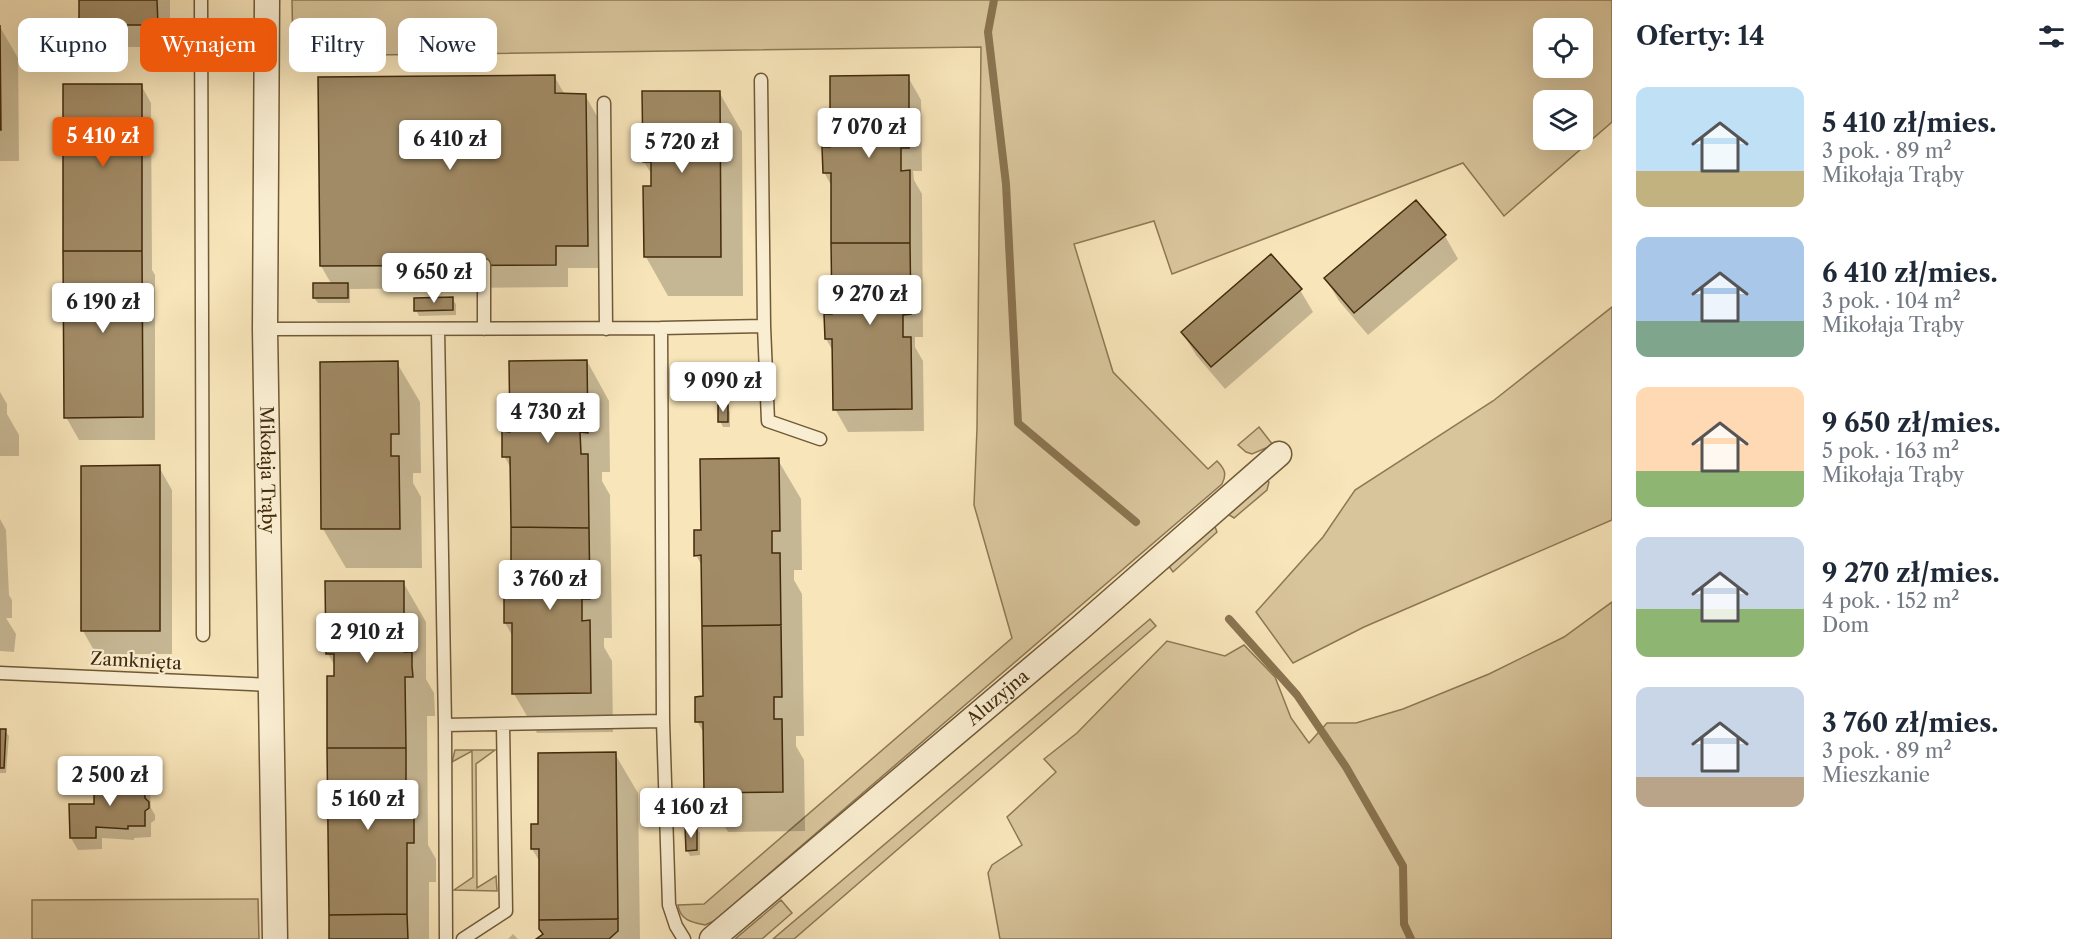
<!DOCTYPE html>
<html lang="pl">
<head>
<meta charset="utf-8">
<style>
	:root { --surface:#fff; --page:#f6f6f7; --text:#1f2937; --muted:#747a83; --accent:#ea580c }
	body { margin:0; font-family:"Libre Caslon Text",serif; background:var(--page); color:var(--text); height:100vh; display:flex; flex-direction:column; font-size:22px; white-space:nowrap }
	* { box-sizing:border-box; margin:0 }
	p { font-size:20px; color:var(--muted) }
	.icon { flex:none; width:33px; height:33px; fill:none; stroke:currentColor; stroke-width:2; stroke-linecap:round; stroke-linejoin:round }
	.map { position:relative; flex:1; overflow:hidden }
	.drawer { display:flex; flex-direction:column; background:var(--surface); width:480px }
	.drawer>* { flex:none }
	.hud { position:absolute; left:18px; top:18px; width:570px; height:54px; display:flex; gap:12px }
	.fabs { position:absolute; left:1533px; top:18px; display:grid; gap:12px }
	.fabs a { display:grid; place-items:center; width:60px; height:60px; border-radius:12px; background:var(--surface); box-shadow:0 6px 24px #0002; font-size:30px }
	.price { position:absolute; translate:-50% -51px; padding:0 14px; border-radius:6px; background:#fff; color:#222; font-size:20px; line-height:39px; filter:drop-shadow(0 2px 3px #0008) }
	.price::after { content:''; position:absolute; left:50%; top:36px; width:18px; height:14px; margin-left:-9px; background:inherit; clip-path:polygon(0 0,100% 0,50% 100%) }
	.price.current { background:var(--accent); color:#fff }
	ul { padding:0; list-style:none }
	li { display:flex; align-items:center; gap:18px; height:150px; padding:0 24px }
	li span { display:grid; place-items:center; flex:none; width:168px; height:120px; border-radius:12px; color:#555 }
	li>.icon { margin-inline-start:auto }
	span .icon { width:72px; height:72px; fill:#fffc; stroke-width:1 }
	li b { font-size:26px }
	h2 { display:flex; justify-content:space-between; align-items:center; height:72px; padding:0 24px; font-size:26px }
	.chip { padding:0 21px; border-radius:12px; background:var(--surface); box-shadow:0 6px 24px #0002; font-size:21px; line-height:54px }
	.chip.current { background:var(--accent); color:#fff }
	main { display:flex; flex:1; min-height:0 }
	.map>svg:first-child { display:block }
</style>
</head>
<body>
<main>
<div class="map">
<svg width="1612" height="939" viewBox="0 0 1612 939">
	<rect width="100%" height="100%" fill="#f8e5ba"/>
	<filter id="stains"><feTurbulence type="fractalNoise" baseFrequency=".00333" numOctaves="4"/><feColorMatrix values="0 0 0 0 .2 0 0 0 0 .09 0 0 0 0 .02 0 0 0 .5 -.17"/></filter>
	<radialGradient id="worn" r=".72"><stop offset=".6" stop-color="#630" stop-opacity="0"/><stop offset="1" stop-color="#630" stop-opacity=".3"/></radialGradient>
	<path fill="#d9c59c" stroke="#8e7854" stroke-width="1.5" fill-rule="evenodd" d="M 292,0 L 1612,0 L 1612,122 L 1504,216 L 1463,163 L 1172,274 L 1154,221 L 1074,244 L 1113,372 L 1208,469 L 1217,461 C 1225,469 1227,474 1222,484 L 714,921 L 705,925 C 691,922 680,920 678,905 L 704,904 L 1012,638 L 974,505 L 977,428 L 981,47 L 293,56 ZM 1582,28 L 1582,68 L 1544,68 L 1544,28 ZM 1544,100 L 1582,100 L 1582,140 L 1544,140 Z
		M 1612,307 L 1612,520 L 1364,627 L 1293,663 L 1256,612 L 1323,537 L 1355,490 L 1493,401 Z
		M 1259,427 L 1273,445 L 1252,454 L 1246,452 L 1238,445 Z
		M 1265,478 L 1269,482 L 1267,490 L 1234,518 L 1226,513 Z
		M 1214,524 L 1217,532 L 1173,572 L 1168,565 Z
		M 1612,602 L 1612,939 L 1000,939 L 988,873 L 992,865 L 1022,845 L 1007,817 L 1056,772 L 1044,759 L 1077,733 L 1167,641 L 1225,656 L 1244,645 L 1275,677 L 1291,718 L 1309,743 L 1327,723 L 1356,723 L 1403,709 L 1489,674 L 1564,637 Z
		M 1150,619 L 1156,626 L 794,939 L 773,939 Z
		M 455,750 L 495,750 L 476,764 L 477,888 L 496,876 L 497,891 L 454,890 L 473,877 L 472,751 L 452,762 Z
		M 258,899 L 259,939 L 32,939 L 32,900 Z
		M 781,900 L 792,913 L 762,939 L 735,939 Z"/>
	<path fill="#0003" d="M 80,0 L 170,0 L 170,47 L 94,47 L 81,24 Z
		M 0,27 L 18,58 L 19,161 L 0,161 Z
		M 554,76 L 565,95 L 585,95 L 598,118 L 600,268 L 568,268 L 568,287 L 350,289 L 350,303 L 318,303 L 314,298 L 332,285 L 321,266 Z
		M 908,77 L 921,100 L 922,171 L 913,171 L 914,180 L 922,194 L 923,337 L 915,337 L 915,347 L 923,361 L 924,431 L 848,432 L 835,409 L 834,353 L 826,339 L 834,315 L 832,187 L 824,172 L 832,149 Z
		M 141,85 L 151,103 L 152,270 L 155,275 L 155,440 L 79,440 L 66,417 Z
		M 719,92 L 742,132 L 743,296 L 668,296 L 646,257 L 652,175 L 644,162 Z
		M 1445,236 L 1458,259 L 1368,335 L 1339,301 L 1326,279 Z
		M 1300,290 L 1313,312 L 1225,389 L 1196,355 L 1182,332 Z
		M 452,299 L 456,304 L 456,315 L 419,316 L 416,310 Z
		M 587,361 L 609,401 L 610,472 L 602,472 L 602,481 L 610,495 L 612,638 L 604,638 L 604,647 L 612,661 L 613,732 L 537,733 L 514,694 L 513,637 L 505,623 L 513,599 L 512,470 L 504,456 L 511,433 Z
		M 397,363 L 420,402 L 421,473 L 413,473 L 413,483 L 421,497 L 422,568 L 346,568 L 323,529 Z
		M 0,392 L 7,404 L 7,414 L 19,435 L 19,456 L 0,456 Z
		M 727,407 L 730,412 L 730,427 L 723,427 L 720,421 Z
		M 778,460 L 801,499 L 802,570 L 794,570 L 794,580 L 802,594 L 804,736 L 796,736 L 796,746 L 804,760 L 805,831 L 728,832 L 705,792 L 705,735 L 697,721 L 704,698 L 703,568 L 696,555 L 703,531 Z
		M 159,467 L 172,490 L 172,654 L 96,654 L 83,631 Z
		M 0,519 L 6,530 L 9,595 L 12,600 L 12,618 L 6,618 L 16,634 L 14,652 L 0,651 Z
		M 403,582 L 426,622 L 426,679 L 434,693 L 435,716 L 427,716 L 428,845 L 436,859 L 436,882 L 429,882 L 429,939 L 331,939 L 336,668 L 328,654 Z
		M 0,731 L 5,731 L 9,736 L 6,773 L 0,773 Z
		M 615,754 L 638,793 L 640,939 L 538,939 L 544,935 L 540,862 L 532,849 L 540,826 Z
		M 128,779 L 143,779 L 150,791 L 151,808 L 155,815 L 155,820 L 151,823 L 151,837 L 134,838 L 134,840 L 102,838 L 102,849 L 78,850 L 71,838 L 96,805 Z
		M 696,828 L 700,833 L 700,855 L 690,856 L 687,850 Z
		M 513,934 L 518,939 L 508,939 Z"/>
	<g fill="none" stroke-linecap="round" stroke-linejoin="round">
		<path stroke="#8a7450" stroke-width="8" d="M 994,0 L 988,32 L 1006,184 L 1018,423 L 1136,522
			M 1229,619 L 1297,695 L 1346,767 L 1403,866 L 1404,924 L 1411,939"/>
	</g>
	<path fill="#a18b66" stroke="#422a0b" stroke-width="1.5" d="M 79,0 L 157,0 L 158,25 L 79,25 Z
		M 0,25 L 1,130 L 0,130 Z
		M 555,75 L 555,93 L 586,94 L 588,246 L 556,246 L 556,265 L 320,266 L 318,77 Z
		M 909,75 L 909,148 L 901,148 L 901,171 L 910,170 L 910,243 L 831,243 L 831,173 L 823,173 L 822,147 L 830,147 L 830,76 Z
		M 63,84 L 142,84 L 142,251 L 63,251 Z
		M 642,91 L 720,91 L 721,257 L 644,257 L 643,186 L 651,186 L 651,162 L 643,162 Z
		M 1416,200 L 1446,235 L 1354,313 L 1324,278 Z
		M 831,243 L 910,243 L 911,314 L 903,315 L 903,337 L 911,337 L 912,409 L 833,410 L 832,339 L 825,339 L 824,314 L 832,314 Z
		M 63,251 L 142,251 L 143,417 L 64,418 Z
		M 1271,254 L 1302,289 L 1211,367 L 1181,332 Z
		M 313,283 L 348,283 L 348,298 L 313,298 Z
		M 453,297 L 453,310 L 414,311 L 414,298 Z
		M 587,360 L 588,433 L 580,432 L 581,454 L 588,454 L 589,528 L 511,527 L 510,457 L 502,457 L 502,431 L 510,432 L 509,361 Z
		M 398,361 L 399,434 L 391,434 L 391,456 L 399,456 L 400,529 L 321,529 L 320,362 Z
		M 718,405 L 728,405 L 728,422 L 718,422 Z
		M 779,458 L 780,531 L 772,531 L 772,553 L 780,553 L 781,625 L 702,626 L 701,555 L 694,556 L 694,530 L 701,530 L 700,459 Z
		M 160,465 L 160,631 L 81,631 L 81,466 Z
		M 511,527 L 589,528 L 590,599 L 582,599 L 582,621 L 590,620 L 591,693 L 512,694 L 512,623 L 504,623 L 504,598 L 511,598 Z
		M 325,581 L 404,581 L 404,652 L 412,652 L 412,666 L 413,677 L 405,677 L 406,748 L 327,748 L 327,676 L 334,676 L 334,654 L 326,654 Z
		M 781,625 L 782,697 L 774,697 L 774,719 L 782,719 L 783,792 L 704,793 L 703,722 L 695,722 L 695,697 L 703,696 L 702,626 Z
		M 0,729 L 6,729 L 4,768 L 0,768 Z
		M 327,748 L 406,748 L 406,818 L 414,818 L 414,843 L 407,843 L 407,914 L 329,915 Z
		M 616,752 L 618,919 L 539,920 L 539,849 L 531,849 L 531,824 L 538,824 L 538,753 Z
		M 114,774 L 124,774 L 128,778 L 144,778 L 145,798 L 149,802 L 149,808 L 145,811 L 145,826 L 128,826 L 128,829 L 96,827 L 96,838 L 70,838 L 69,804 L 94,804 L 94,778 L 111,778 Z
		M 685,827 L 697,827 L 697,850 L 686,851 Z
		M 407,914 L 408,939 L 329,939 L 329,915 Z
		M 618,919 L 618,931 L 609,939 L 536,939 L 543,934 L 539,929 L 539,920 Z"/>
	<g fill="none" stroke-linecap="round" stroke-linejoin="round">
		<defs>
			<path id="service" d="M 201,0 L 203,635
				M 604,103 L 606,329
				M 484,265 L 484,329
				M 764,326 L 768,421 L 820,439
				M 661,328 L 764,326 L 761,80
				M 265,329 L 661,328 L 663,721 L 669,905 L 676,926 L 684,939
				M 438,329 L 445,725 L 663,721
				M 0,673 L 271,685
				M 445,725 L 446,939
				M 463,939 L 506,911 L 503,724"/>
			<g id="minor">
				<path id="s1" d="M 267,0 L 265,329 L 275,939"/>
				<path id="s2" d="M 712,939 L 1079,629 L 1279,454"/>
			</g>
		</defs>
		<use href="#service" stroke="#705937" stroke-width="15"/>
		<use href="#minor" stroke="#705937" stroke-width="27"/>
		<use href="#service" stroke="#faeed2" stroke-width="12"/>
		<use href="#minor" stroke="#faeed2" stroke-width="24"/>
	</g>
	<g text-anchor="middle" stroke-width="4.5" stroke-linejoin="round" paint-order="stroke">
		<g font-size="18" fill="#422a0b" stroke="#faeed2">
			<text dy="6" stroke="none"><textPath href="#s1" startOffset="470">Mikołaja Trąby</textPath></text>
			<text transform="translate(136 661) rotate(3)" y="6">Zamknięta</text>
			<text dy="6" stroke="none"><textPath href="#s2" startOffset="374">Aluzyjna</textPath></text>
		</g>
	</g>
	<rect width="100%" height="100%" filter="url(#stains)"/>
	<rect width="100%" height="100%" fill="url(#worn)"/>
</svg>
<div class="fabs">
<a><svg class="icon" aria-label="locate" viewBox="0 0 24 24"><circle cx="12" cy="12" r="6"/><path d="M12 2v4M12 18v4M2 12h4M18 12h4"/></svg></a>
<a><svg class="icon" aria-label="layers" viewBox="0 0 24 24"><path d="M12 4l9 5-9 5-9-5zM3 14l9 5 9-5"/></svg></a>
</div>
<b class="price" style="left:869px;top:159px">7 070 zł</b>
<b class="price current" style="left:103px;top:168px">5 410 zł</b>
<b class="price" style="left:450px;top:171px">6 410 zł</b>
<b class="price" style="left:682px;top:174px">5 720 zł</b>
<b class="price" style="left:434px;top:304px">9 650 zł</b>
<b class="price" style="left:870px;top:326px">9 270 zł</b>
<b class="price" style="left:103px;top:334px">6 190 zł</b>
<b class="price" style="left:723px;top:413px">9 090 zł</b>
<b class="price" style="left:548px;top:444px">4 730 zł</b>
<b class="price" style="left:550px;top:611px">3 760 zł</b>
<b class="price" style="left:367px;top:664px">2 910 zł</b>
<b class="price" style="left:110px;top:807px">2 500 zł</b>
<b class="price" style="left:368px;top:831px">5 160 zł</b>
<b class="price" style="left:691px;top:839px">4 160 zł</b>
<div class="hud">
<a class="chip">Kupno</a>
<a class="chip current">Wynajem</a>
<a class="chip">Filtry</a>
<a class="chip">Nowe</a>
</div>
</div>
<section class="drawer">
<h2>Oferty: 14<svg class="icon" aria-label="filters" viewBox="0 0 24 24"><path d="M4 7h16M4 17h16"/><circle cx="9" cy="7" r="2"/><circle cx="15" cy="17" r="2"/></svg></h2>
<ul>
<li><span style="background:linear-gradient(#bfe0f5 70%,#c2b280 0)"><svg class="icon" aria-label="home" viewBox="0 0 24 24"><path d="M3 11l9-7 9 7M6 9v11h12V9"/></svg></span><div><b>5 410 zł/mies.</b><p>3 pok. · 89 m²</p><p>Mikołaja Trąby</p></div></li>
<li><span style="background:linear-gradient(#a9c7e8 70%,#7fa58c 0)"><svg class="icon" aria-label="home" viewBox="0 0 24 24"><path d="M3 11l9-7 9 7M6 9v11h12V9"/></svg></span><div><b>6 410 zł/mies.</b><p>3 pok. · 104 m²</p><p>Mikołaja Trąby</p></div></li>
<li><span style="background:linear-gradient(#ffd9b3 70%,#8fb573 0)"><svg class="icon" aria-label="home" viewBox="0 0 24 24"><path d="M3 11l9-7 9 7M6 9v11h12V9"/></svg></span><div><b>9 650 zł/mies.</b><p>5 pok. · 163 m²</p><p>Mikołaja Trąby</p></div></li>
<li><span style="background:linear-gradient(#c9d6e8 60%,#8fb573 0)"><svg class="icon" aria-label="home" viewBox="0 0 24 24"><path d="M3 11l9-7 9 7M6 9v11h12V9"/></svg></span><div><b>9 270 zł/mies.</b><p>4 pok. · 152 m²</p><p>Dom</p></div></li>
<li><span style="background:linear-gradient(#c9d6e8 75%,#b9a48a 0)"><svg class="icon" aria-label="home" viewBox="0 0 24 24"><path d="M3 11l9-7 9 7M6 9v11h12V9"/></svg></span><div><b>3 760 zł/mies.</b><p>3 pok. · 89 m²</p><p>Mieszkanie</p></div></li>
</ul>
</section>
</main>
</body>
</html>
